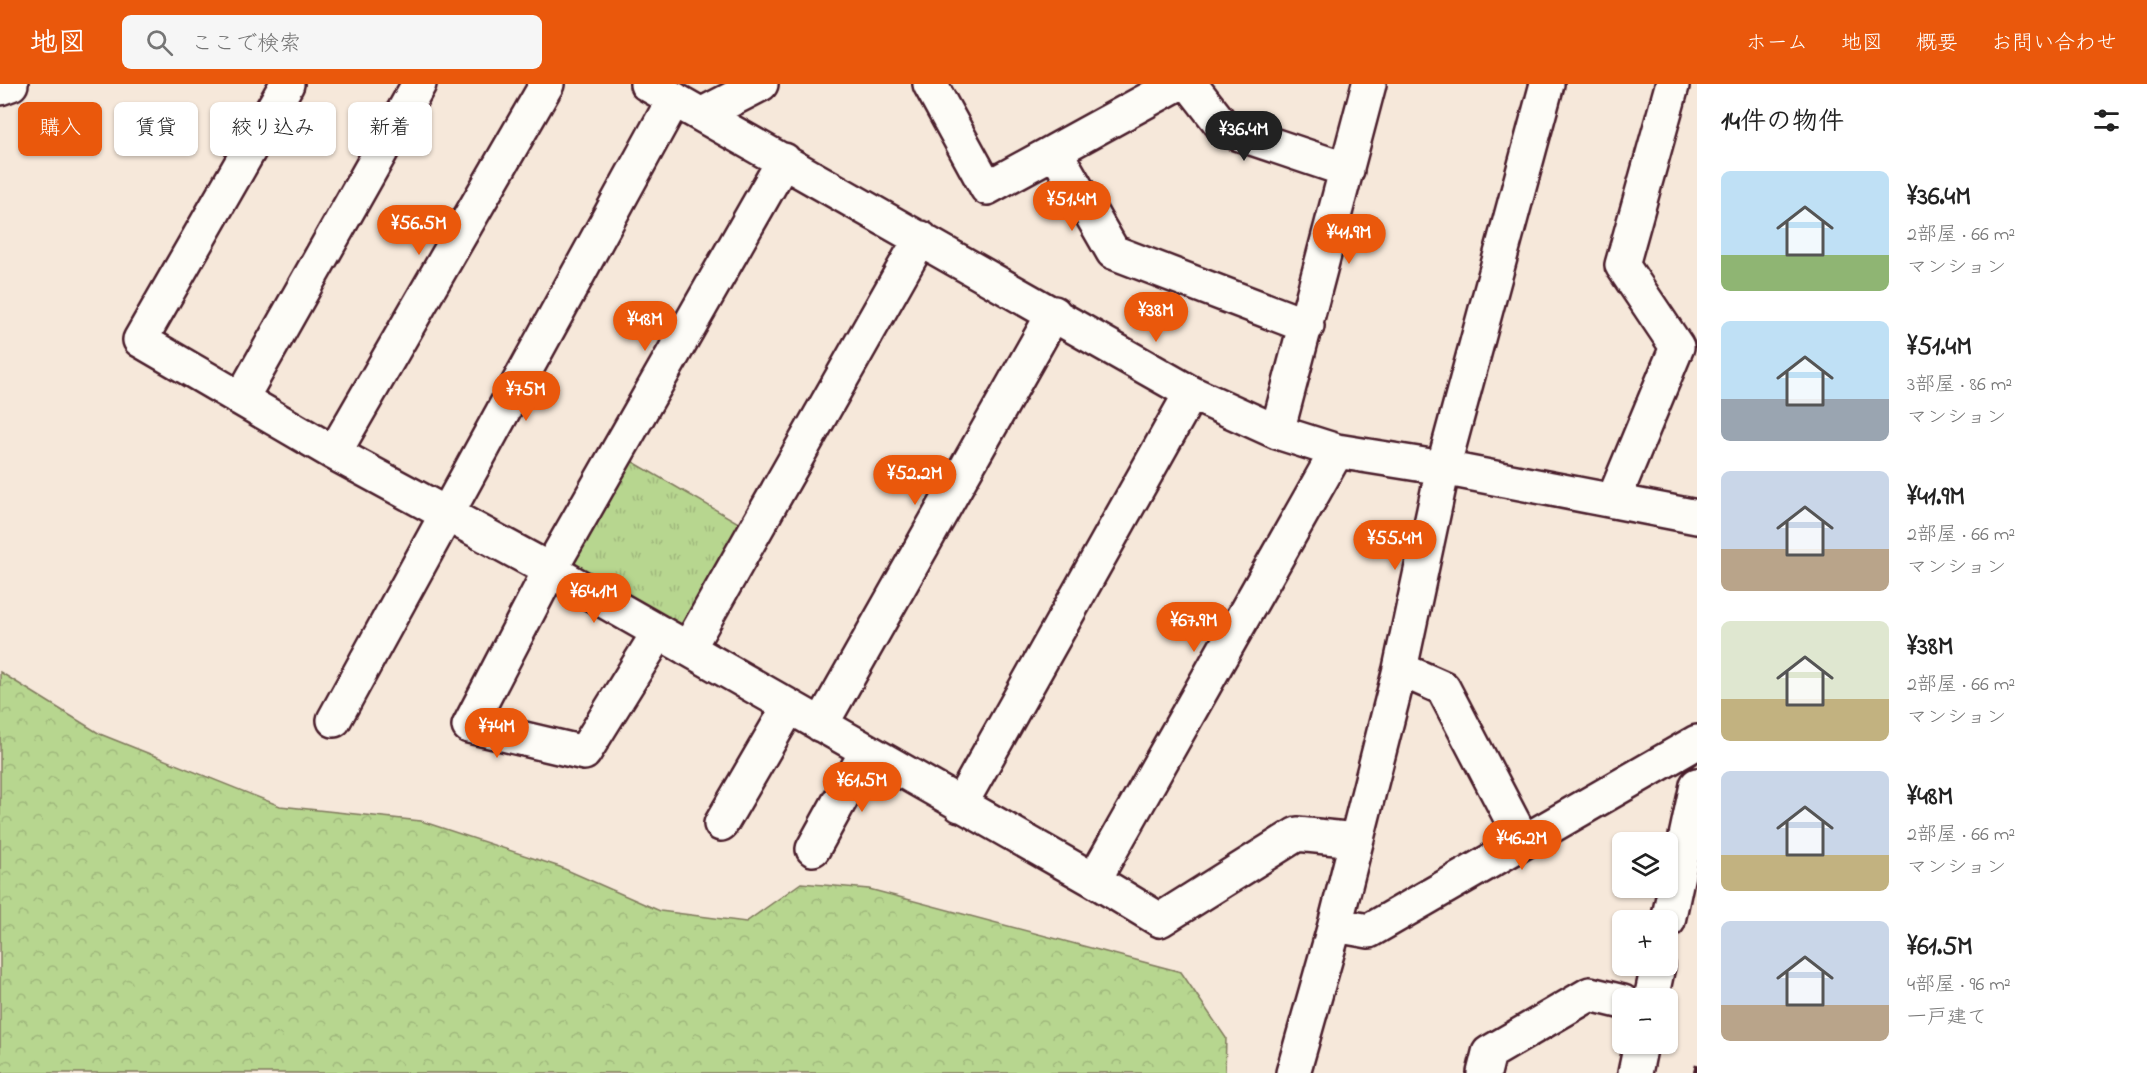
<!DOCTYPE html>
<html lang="ja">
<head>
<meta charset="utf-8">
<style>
	:root { --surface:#fff; --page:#f6f6f6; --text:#222; --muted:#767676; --accent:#ea580c }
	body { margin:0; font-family:"Indie Flower","Klee One",sans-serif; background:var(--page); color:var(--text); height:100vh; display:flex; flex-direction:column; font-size:22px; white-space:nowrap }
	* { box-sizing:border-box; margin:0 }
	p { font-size:20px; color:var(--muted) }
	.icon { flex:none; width:33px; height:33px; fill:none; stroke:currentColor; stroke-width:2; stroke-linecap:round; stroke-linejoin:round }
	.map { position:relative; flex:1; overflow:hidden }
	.panel { display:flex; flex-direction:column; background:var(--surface); width:450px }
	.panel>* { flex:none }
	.guide { position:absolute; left:18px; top:18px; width:570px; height:54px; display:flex; gap:12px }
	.controls { position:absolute; left:1612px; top:748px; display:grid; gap:12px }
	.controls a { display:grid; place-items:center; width:66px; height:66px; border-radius:9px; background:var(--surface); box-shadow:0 2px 4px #0004; font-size:30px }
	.price { position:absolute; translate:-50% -51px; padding:0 14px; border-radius:21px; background:var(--accent); color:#fff; font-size:20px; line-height:39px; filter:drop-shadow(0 2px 3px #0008) }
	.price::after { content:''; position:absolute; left:50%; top:36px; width:18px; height:14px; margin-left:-9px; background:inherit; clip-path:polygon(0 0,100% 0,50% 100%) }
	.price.current { background:#222; color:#fff }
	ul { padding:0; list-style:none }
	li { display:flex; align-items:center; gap:18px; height:150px; padding:0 24px }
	li span { display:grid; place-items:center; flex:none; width:168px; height:120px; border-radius:9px; color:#555 }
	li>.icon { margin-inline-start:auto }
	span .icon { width:72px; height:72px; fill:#fffc; stroke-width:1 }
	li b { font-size:26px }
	h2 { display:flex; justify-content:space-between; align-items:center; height:72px; padding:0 24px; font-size:26px }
	.chip { padding:0 21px; border-radius:9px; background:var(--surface); box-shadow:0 2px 4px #0004; font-size:21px; line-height:54px }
	.chip.current { background:var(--accent); color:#fff }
	header { display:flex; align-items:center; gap:36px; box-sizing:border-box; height:84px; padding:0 30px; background:var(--accent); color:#fff }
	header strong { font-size:28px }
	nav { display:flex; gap:33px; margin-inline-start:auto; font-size:21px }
	.search { width:420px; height:54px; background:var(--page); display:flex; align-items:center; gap:15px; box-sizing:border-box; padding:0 21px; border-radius:9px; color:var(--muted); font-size:22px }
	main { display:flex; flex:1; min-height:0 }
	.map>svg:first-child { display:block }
</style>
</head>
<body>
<header>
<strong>地図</strong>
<div class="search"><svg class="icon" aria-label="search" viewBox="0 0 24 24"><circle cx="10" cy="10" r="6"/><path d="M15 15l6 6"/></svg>ここで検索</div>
<nav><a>ホーム</a><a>地図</a><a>概要</a><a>お問い合わせ</a></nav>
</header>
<main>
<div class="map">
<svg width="1697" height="989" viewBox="0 0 1697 989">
	<defs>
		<pattern id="forest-crowns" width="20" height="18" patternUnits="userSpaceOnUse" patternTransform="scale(1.5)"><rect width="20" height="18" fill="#b7d68f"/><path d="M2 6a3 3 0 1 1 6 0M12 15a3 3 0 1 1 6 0" fill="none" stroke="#9fb77c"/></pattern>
		<pattern id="park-tufts" width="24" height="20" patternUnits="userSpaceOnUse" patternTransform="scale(1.5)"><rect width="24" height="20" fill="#b7d68f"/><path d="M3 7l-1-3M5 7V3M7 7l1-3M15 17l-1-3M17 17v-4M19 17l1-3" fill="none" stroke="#9fb77c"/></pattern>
	</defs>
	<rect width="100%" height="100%" fill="#f6e8da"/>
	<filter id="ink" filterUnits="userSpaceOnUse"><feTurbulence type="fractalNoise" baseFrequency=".0167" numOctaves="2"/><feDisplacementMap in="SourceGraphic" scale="12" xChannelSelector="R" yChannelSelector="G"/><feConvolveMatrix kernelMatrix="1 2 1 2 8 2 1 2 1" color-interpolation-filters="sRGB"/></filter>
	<g filter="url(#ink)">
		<path fill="url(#forest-crowns)" stroke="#807a5d" stroke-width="1.5" d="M 0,588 L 100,650 L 280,722 L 421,737 L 560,783 L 660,827 L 746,838 L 801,799 L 869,805 L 1181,888 L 1226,954 L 1225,989 L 0,989 Z"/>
		<path fill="url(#park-tufts)" stroke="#807a5d" stroke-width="1.5" d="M 628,375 L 742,441 L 688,540 L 676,543 L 576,489 L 572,476 Z"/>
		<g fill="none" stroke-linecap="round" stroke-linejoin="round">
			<defs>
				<path id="minor" d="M 287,0 L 140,256 L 334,369 L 550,486 L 1094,796 L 1160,836 L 1297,750 L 1356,756
					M 647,0 L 1191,309 L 1277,348 L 1337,367 L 1443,384 L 1697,433
					M 930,0 L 987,104 L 1055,67 L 1113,168 L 1307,242
					M 1190,0 L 1225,45 L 1347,86
					M 0,4 L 11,0
					M 703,30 L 761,0
					M 1055,67 L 1177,0
					M 241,315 L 419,0
					M 1277,348 L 1369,0
					M 334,369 L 547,0
					M 1613,417 L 1677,263 L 1622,181 L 1672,2
					M 659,548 L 584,669 L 469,642 L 550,486 L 784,76
					M 688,565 L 921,154
					M 1400,585 L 1443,604 L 1523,757
					M 334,636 L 674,15
					M 821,641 L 1054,229
					M 960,721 L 1191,309
					M 721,740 L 789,623
					M 813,765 L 867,667
					M 1094,796 L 1337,367
					M 1668,837 L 1697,701
					M 1335,841 L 1369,847 L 1697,658
					M 1651,915 L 1658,882
					M 1293,989 L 1335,841 L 1400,585 L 1443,384 L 1547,0
					M 1484,989 L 1489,969 L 1590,910 L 1623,918
					M 1635,989 L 1641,960"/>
			</defs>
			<use href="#minor" stroke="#4a1f2b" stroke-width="38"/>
			<use href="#minor" stroke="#fdfcf7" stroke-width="33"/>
			<path stroke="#4a1f2b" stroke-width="4.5" stroke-dasharray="9 4.5" stroke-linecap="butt" d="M 1695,989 L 1697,981"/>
		</g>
	</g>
</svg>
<div class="controls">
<a><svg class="icon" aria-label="layers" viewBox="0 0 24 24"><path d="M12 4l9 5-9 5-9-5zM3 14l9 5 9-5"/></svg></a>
<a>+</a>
<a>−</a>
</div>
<b class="price current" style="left:1244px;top:78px">¥36.4M</b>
<b class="price" style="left:1072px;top:148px">¥51.4M</b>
<b class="price" style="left:419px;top:172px">¥56.5M</b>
<b class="price" style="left:1349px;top:181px">¥41.9M</b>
<b class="price" style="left:1156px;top:259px">¥38M</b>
<b class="price" style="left:645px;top:268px">¥48M</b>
<b class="price" style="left:526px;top:338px">¥75M</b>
<b class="price" style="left:915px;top:422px">¥52.2M</b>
<b class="price" style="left:1395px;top:487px">¥55.4M</b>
<b class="price" style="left:594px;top:540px">¥64.1M</b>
<b class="price" style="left:1194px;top:569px">¥67.9M</b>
<b class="price" style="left:497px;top:675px">¥74M</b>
<b class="price" style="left:862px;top:729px">¥61.5M</b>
<b class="price" style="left:1522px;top:787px">¥46.2M</b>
<div class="guide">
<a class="chip current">購入</a>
<a class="chip">賃貸</a>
<a class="chip">絞り込み</a>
<a class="chip">新着</a>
</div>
</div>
<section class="panel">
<h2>14件の物件<svg class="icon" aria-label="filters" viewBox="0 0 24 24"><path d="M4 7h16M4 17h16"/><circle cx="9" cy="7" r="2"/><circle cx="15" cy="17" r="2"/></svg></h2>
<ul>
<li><span style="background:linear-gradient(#bfe0f5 70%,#8fb573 0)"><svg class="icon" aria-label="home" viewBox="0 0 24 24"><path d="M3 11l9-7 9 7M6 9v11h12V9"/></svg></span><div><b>¥36.4M</b><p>2部屋 · 66 m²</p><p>マンション</p></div></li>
<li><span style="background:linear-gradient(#bfe0f5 65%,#9aa5b1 0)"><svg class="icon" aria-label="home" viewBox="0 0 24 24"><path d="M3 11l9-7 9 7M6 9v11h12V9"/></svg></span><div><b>¥51.4M</b><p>3部屋 · 86 m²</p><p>マンション</p></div></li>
<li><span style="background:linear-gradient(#c9d6e8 65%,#b9a48a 0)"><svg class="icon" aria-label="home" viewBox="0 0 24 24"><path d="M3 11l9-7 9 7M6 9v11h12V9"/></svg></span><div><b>¥41.9M</b><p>2部屋 · 66 m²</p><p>マンション</p></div></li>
<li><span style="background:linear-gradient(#dfe7d0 65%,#c2b280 0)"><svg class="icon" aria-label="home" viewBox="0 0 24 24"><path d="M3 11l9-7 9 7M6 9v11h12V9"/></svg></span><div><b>¥38M</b><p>2部屋 · 66 m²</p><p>マンション</p></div></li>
<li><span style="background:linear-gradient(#c9d6e8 70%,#c2b280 0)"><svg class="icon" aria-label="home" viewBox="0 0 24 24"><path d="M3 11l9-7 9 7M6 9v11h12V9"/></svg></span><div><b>¥48M</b><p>2部屋 · 66 m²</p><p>マンション</p></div></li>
<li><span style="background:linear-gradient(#c9d6e8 70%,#b9a48a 0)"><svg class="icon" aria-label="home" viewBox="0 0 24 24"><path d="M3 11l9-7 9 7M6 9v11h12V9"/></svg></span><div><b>¥61.5M</b><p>4部屋 · 96 m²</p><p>一戸建て</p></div></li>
</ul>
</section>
</main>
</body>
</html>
